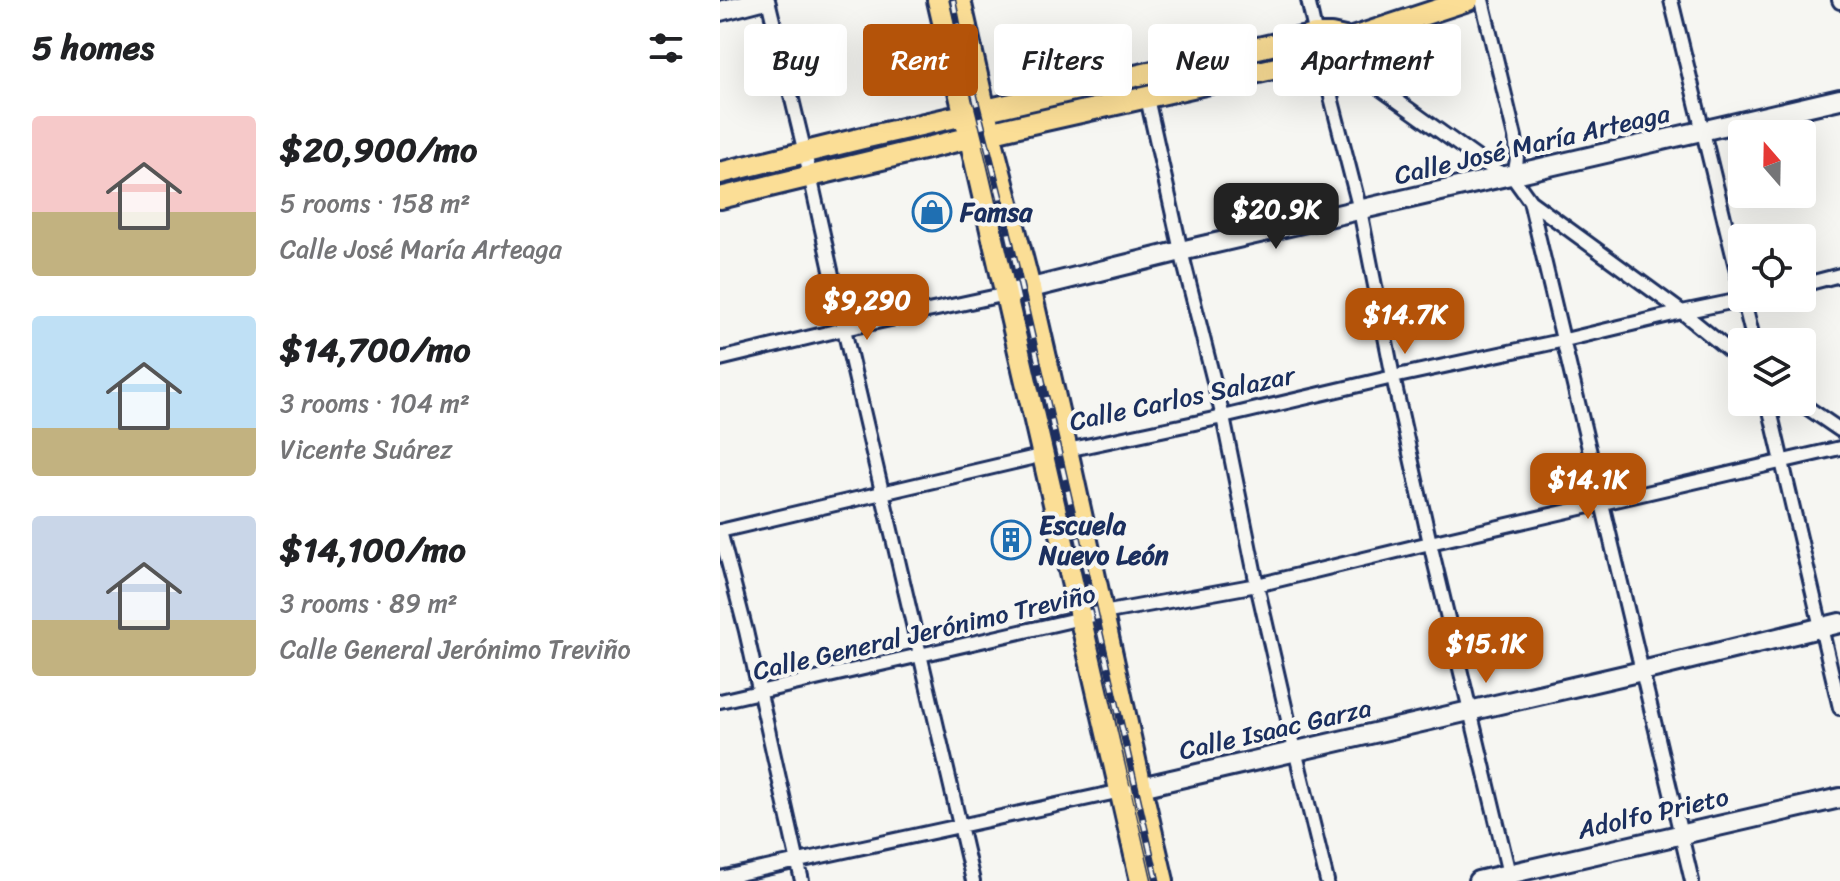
<!DOCTYPE html>
<html lang="en">
<head>
<meta charset="utf-8">
<style>
	:root { --surface:#fff; --page:#f6f6f6; --text:#202124; --muted:#757577; --accent:#b45309 }
	body { margin:0; font-family:Sriracha,sans-serif; background:var(--page); color:var(--text); height:100vh; display:flex; flex-direction:column; font-size:30px; white-space:nowrap }
	* { box-sizing:border-box; margin:0 }
	p { font-size:26px; color:var(--muted) }
	.icon { flex:none; width:44px; height:44px; fill:none; stroke:currentColor; stroke-width:2; stroke-linecap:round; stroke-linejoin:round }
	.map { position:relative; flex:1; overflow:hidden }
	.details { display:flex; flex-direction:column; background:var(--surface); width:720px }
	.details>* { flex:none }
	.guide { position:absolute; left:24px; top:24px; width:760px; height:72px; display:flex; gap:16px }
	.needle { width:52px; rotate:340deg }
	.fabs { position:absolute; left:1008px; top:120px; display:grid; gap:16px }
	.fabs a { display:grid; place-items:center; width:88px; height:88px; border-radius:8px; background:var(--surface); box-shadow:0 8px 32px #0002; font-size:40px }
	.price { position:absolute; translate:-50% -68px; padding:0 18px; border-radius:16px; background:var(--accent); color:#fff; font-size:26px; line-height:52px; filter:drop-shadow(0 2px 4px #0008) }
	.price::after { content:''; position:absolute; left:50%; top:48px; width:24px; height:18px; margin-left:-12px; background:inherit; clip-path:polygon(0 0,100% 0,50% 100%) }
	.price.current { background:#222; color:#fff }
	ul { padding:0; list-style:none }
	li { display:flex; align-items:center; gap:24px; height:200px; padding:0 32px }
	li span { display:grid; place-items:center; flex:none; width:224px; height:160px; border-radius:8px; color:#555 }
	li>.icon { margin-inline-start:auto }
	span .icon { width:96px; height:96px; fill:#fffc; stroke-width:1 }
	li b { font-size:34px }
	h2 { display:flex; justify-content:space-between; align-items:center; height:96px; padding:0 32px; font-size:34px }
	.pill { padding:0 28px; border-radius:8px; background:var(--surface); box-shadow:0 8px 32px #0002; font-size:28px; line-height:72px }
	.pill.current { background:var(--accent); color:#fff }
	main { display:flex; flex:1; min-height:0 }
	.map>svg:first-child { display:block }
</style>
</head>
<body>
<main>
<section class="details">
<h2>5 homes<svg class="icon" aria-label="filters" viewBox="0 0 24 24"><path d="M4 7h16M4 17h16"/><circle cx="9" cy="7" r="2"/><circle cx="15" cy="17" r="2"/></svg></h2>
<ul>
<li><span style="background:linear-gradient(#f6c9c9 60%,#c2b280 0)"><svg class="icon" aria-label="home" viewBox="0 0 24 24"><path d="M3 11l9-7 9 7M6 9v11h12V9"/></svg></span><div><b>$20,900/mo</b><p>5 rooms · 158 m²</p><p>Calle José María Arteaga</p></div></li>
<li><span style="background:linear-gradient(#bfe0f5 70%,#c2b280 0)"><svg class="icon" aria-label="home" viewBox="0 0 24 24"><path d="M3 11l9-7 9 7M6 9v11h12V9"/></svg></span><div><b>$14,700/mo</b><p>3 rooms · 104 m²</p><p>Vicente Suárez</p></div></li>
<li><span style="background:linear-gradient(#c9d6e8 65%,#c2b280 0)"><svg class="icon" aria-label="home" viewBox="0 0 24 24"><path d="M3 11l9-7 9 7M6 9v11h12V9"/></svg></span><div><b>$14,100/mo</b><p>3 rooms · 89 m²</p><p>Calle General Jerónimo Treviño</p></div></li>
</ul>
</section>
<div class="map">
<svg width="1120" height="881" viewBox="0 0 1120 881">
	<rect width="100%" height="100%" fill="#f6f6f2"/>
	<filter id="ink" filterUnits="userSpaceOnUse"><feTurbulence type="fractalNoise" baseFrequency=".0125" numOctaves="2"/><feDisplacementMap in="SourceGraphic" scale="16" xChannelSelector="R" yChannelSelector="G"/><feConvolveMatrix kernelMatrix="1 2 1 2 8 2 1 2 1" color-interpolation-filters="sRGB"/></filter>
	<g filter="url(#ink)">
		<g fill="none" stroke-linecap="round" stroke-linejoin="round">
			<defs>
				<path id="street" d="M 48,0 L 85,153 L 124,329 L 253,881
					M 588,0 L 601,58 L 640,210 L 673,377 L 710,543 L 790,878
					M 762,0 L 795,137 C 797,150 799,164 792,176
					M 951,0 L 1022,292
					M 1119,0 L 1120,2
					M 612,54 L 760,160 L 776,171 L 792,176 L 810,201 L 962,312 L 1022,361
					M 427,98 L 461,251 L 503,417 L 537,585 L 575,750 L 607,881
					M 810,201 L 972,881
					M 1082,285 L 1120,275
					M 1023,298 L 1034,342
					M 0,359 L 124,329 L 287,294
					M 1048,402 L 1120,708
					M 1079,402 L 1120,430
					M 347,450 L 503,417 L 673,377 L 845,340 L 962,312 L 1030,298
					M 0,531 L 26,631 L 82,881
					M 0,531 L 324,455
					M 0,701 L 383,613 L 537,585 L 710,543 L 1120,448
					M 0,878 L 406,790"/>
				<path id="secondary" d="M 0,11 L 42,0
					M 287,294 L 461,251 L 1120,99
					M 421,787 L 922,671 L 1120,623
					M 758,881 L 1120,798"/>
				<path id="primary" d="M 218,0 C 287,293 354,587 421,881
					M 240,0 L 270,133 L 310,288 L 347,450 L 421,787 L 443,881
					M 0,173 L 143,138 L 595,35 L 611,35 L 629,39
					M 0,198 L 294,127 L 601,58 L 612,54 L 629,39 L 748,0"/>
			</defs>
			<use href="#street" stroke="#1b2f5e" stroke-width="18"/>
			<use href="#secondary" stroke="#1b2f5e" stroke-width="24"/>
			<use href="#primary" stroke="#1b2f5e" stroke-width="26"/>
			<use href="#street" stroke="#f6f6f2" stroke-width="12"/>
			<use href="#secondary" stroke="#f6f6f2" stroke-width="18"/>
			<use href="#primary" stroke="#fbde96" stroke-width="20"/>
			<defs>
				<path id="rail" d="M 233,0 L 241,41 L 284,213 L 437,881"/>
			</defs>
			<use href="#rail" stroke="#1b2f5e" stroke-width="7"/>
			<use href="#rail" stroke="#f6f6f2" stroke-width="4" stroke-dasharray="12" stroke-linecap="butt"/>
		</g>
	</g>
	<defs>
		<symbol id="shop-ring" viewBox="-11 -11 22 22"><circle r="9.5" fill="#f6f6f2" stroke="#1f6fb2" stroke-width="1.5"/><path d="M-5-2.5h2.3a2.7 3.5 0 0 1 5.4 0H5L5.5 6h-11ZM-1.5-2.5h3a1.5 2.3 0 0 0-3 0Z" fill="#1f6fb2"/></symbol>
		<symbol id="building-ring" viewBox="-11 -11 22 22"><circle r="9.5" fill="#f6f6f2" stroke="#1f6fb2" stroke-width="1.5"/><path d="M-4-6H4V6H1V3H-1V6H-4ZM-2.5-4.3h1.7v1.8h-1.7ZM.8-4.3h1.7v1.8H.8ZM-2.5-1h1.7V.8h-1.7ZM.8-1h1.7V.8H.8Z" fill="#1f6fb2"/></symbol>
	</defs>
	<g fill-rule="evenodd">
		<use href="#shop-ring" x="190" y="190" width="44" height="44"/>
		<use href="#building-ring" x="269" y="518" width="44" height="44"/>
	</g>
	<g text-anchor="middle" stroke-width="8" stroke-linejoin="round" paint-order="stroke">
		<g font-size="26" fill="#1b2f5e" stroke="#f6f6f2">
			<text transform="translate(812 144) rotate(-13)" y="9">Calle José María Arteaga</text>
			<text transform="translate(462 398) rotate(-12)" y="9">Calle Carlos Salazar</text>
			<text transform="translate(204 632) rotate(-13)" y="9">Calle General Jerónimo Treviño</text>
			<text transform="translate(555 729) rotate(-13)" y="9">Calle Isaac Garza</text>
			<text transform="translate(933 813) rotate(-13)" y="9">Adolfo Prieto</text>
		</g>
		<g font-size="26" font-weight="bold" fill="#1b2f5e" stroke="#f6f6f2" text-anchor="start">
			<text x="240" y="221">Famsa</text>
			<text x="319" y="534">Escuela<tspan x="319" dy="30">Nuevo León</tspan></text>
		</g>
	</g>
</svg>
<div class="fabs">
<a><svg class="needle" viewBox="-14 -14 28 28"><path d="M0-13l5 13h-10z" fill="#e53935"/><path d="M0 13l5-13h-10z" fill="#757577"/></svg></a>
<a><svg class="icon" aria-label="locate" viewBox="0 0 24 24"><circle cx="12" cy="12" r="6"/><path d="M12 2v4M12 18v4M2 12h4M18 12h4"/></svg></a>
<a><svg class="icon" aria-label="layers" viewBox="0 0 24 24"><path d="M12 4l9 5-9 5-9-5zM3 14l9 5 9-5"/></svg></a>
</div>
<b class="price current" style="left:556px;top:251px">$20.9K</b>
<b class="price" style="left:147px;top:342px">$9,290</b>
<b class="price" style="left:685px;top:356px">$14.7K</b>
<b class="price" style="left:868px;top:521px">$14.1K</b>
<b class="price" style="left:766px;top:685px">$15.1K</b>
<div class="guide">
<a class="pill">Buy</a>
<a class="pill current">Rent</a>
<a class="pill">Filters</a>
<a class="pill">New</a>
<a class="pill">Apartment</a>
</div>
</div>
</main>
</body>
</html>
